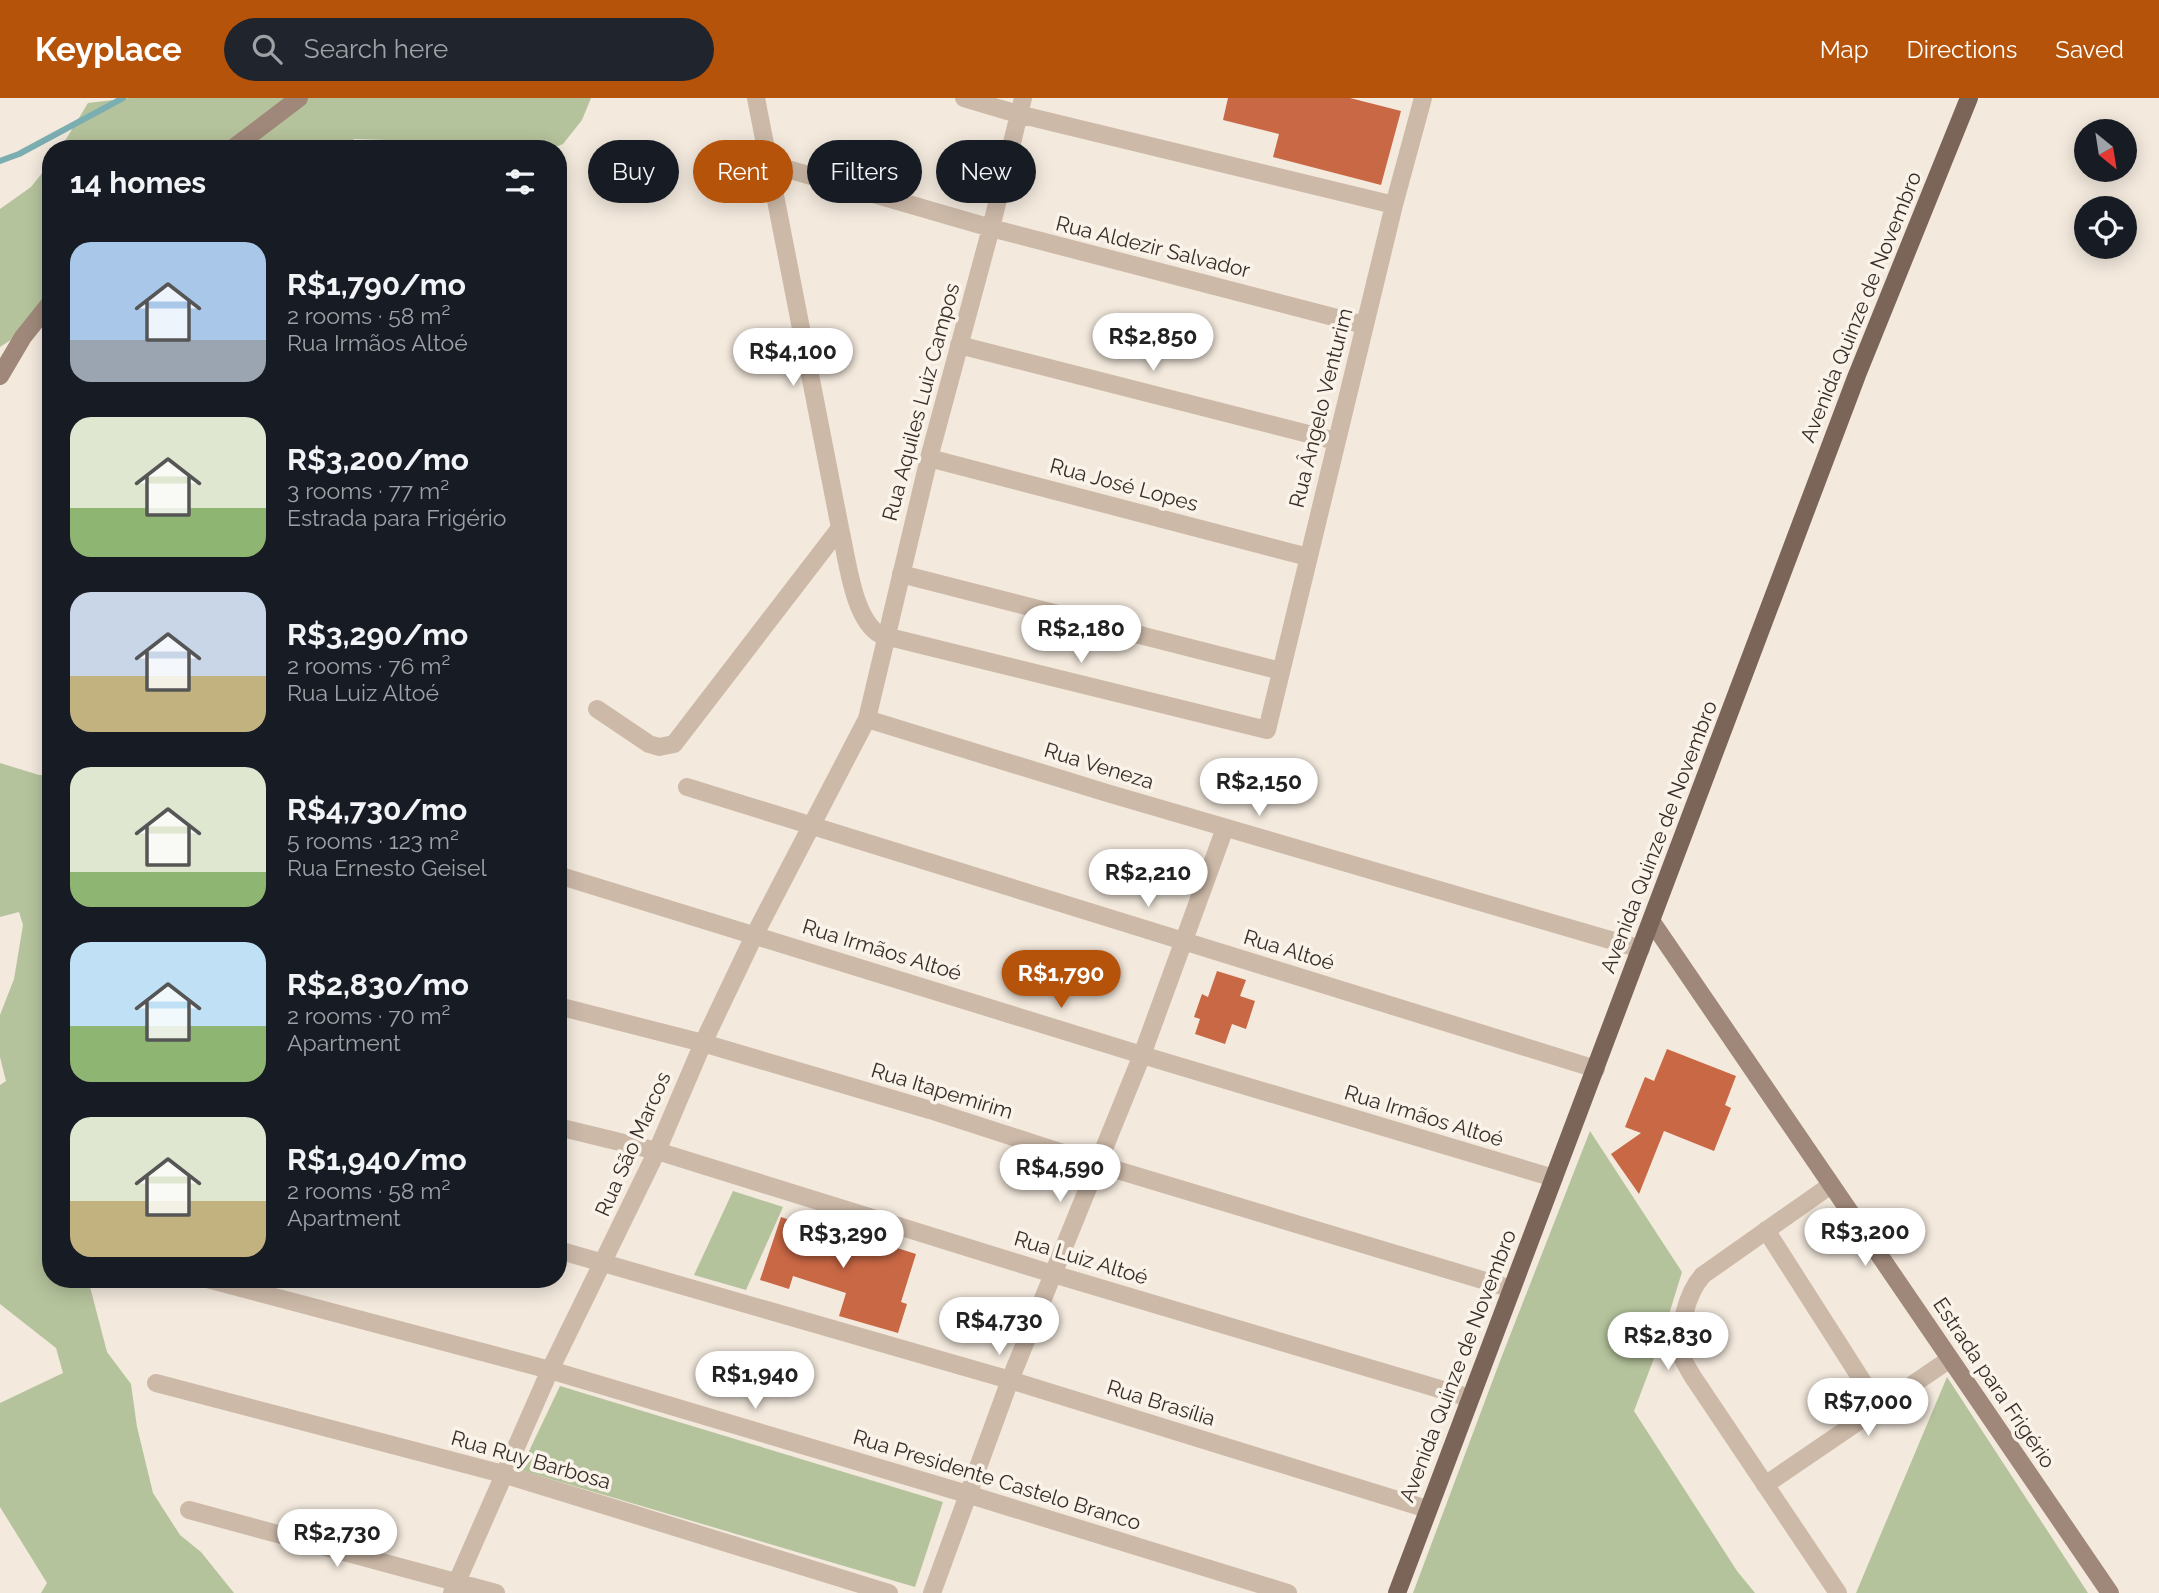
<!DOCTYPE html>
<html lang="en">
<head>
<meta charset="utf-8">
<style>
	:root { --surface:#171b24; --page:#20242c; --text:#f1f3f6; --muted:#9ea1a6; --accent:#b45309 }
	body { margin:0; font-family:Raleway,sans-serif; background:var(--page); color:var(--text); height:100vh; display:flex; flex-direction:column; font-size:26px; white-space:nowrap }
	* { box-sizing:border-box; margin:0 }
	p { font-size:23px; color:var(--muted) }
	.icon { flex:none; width:38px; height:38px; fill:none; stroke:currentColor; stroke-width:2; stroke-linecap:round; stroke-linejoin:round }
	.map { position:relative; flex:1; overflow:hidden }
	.sheet { position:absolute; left:42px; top:42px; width:525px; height:1148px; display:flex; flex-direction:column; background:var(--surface); border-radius:28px; box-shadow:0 4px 18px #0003 }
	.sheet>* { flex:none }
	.guide { position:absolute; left:588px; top:42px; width:665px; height:63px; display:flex; gap:14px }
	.needle { width:46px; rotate:150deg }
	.tools { position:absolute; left:2074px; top:21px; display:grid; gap:14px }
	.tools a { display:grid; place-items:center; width:63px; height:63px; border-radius:50%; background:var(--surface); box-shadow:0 4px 18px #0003; font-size:35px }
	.price { position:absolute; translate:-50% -60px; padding:0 16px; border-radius:24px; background:#fff; color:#222; font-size:23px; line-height:46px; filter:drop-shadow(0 2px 4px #0008) }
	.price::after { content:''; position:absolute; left:50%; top:42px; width:21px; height:16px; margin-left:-10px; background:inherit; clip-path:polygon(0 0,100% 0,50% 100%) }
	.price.current { background:var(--accent); color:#fff }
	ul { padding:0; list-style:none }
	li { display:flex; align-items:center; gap:21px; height:175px; padding:0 28px }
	li span { display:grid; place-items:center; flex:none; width:196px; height:140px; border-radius:21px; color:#555 }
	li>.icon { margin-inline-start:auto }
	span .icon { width:84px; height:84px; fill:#fffc; stroke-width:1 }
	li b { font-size:30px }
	h2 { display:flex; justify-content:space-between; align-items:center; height:84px; padding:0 28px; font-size:30px }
	.tag { padding:0 24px; border-radius:32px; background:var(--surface); box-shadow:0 4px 18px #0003; font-size:24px; line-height:63px }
	.tag.current { background:var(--accent); color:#fff }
	header { display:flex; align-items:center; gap:42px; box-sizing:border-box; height:98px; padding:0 35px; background:var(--accent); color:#fff }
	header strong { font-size:33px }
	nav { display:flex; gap:38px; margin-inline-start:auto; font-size:24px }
	.search { width:490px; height:63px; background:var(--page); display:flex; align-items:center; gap:18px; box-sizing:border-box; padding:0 24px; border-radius:38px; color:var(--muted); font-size:26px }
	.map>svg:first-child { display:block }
</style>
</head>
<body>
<header>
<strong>Keyplace</strong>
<div class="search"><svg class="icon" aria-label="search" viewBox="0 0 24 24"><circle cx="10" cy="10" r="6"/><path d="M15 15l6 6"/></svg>Search here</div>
<nav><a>Map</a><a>Directions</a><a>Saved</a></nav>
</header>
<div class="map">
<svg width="2159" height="1495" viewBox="0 0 2159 1495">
	<rect width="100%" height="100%" fill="#f3e9dd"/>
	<path fill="#b5c39c" d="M 130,0 L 591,0 L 582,22 L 563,46 L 551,51 L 479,51 L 462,45 L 462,51 L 399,51 L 386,42 L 354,41 L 346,51 L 60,51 L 88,5 Z
		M 51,64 L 51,231 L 46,219 L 0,249 L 0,111 L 31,89 Z
		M 0,665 L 39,677 L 51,677 L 51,1181 L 88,1181 L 107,1254 L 131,1286 L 137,1329 L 153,1395 L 180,1437 L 201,1454 L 234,1495 L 41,1495 L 47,1485 L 0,1409 L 0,1305 L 63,1275 L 56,1250 L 0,1206 L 0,987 L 6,983 L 0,959 L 0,917 L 14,881 L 23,827 L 19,814 L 0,819 Z
		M 1590,1033 L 1682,1174 L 1662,1239 L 1634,1313 L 1737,1473 L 1755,1495 L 1413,1495 L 1500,1263 Z
		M 733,1093 L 783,1109 L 746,1192 L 694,1177 Z
		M 1947,1279 L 2088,1495 L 1856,1495 Z
		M 560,1288 L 943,1404 L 915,1489 L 520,1372 Z"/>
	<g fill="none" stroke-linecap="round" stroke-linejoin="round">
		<path stroke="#7baeb1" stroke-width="6" d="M 0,63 L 19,56 L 123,0"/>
	</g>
	<path fill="#c96845" d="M 1228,0 L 1350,0 L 1401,13 L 1381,87 L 1273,59 L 1279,36 L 1223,22 Z
		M 1217,873 L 1246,882 L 1240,898 L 1255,903 L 1246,931 L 1232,926 L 1225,946 L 1195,936 L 1200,921 L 1194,919 L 1202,896 L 1208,899 Z
		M 1667,951 L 1736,978 L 1725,1007 L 1731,1010 L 1714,1053 L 1664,1033 L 1639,1096 L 1611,1056 L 1641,1035 L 1625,1029 L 1645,979 L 1654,983 Z
		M 781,1119 L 804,1127 L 806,1121 L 916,1156 L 901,1204 L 907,1206 L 898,1235 L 839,1218 L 846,1195 L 793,1178 L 789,1191 L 760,1182 Z"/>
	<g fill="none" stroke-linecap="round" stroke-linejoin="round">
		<path stroke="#ccb9a8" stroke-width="18" d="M 756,0 L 840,430 C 847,459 853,523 881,537 L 1267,632 L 1394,107 L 1423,0
			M 964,0 L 1018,16 L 1394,107
			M 770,66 L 991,130 L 1364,227
			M 959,247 L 1336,343
			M 929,360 L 1308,459
			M 901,476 L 1281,573
			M 597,611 L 649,646 L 659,649 L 674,646 L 840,430
			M 867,621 L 1107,695 L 1641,851
			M 687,689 L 1596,971
			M 558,777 L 1142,957 L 1554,1080
			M 558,908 L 703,945 L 930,1012 L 1097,1066 L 1512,1191
			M 558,1029 L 657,1053 L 1053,1176 L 1470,1300
			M 1831,1087 L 1703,1177 C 1687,1194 1676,1236 1682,1258 C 1684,1265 1689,1272 1693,1279 L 1838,1495
			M 1766,1132 L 1879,1309
			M 558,1152 L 1010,1282 L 1427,1411
			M 207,1181 L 550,1272 L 967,1396 L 1288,1495
			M 156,1285 L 503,1376 L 889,1495
			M 1765,1387 L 1950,1261
			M 189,1412 L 496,1495
			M 452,1495 L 550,1272 L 657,1053 L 703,945 L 755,836 L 867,621 L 929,360 L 991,130 L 1023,0
			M 932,1495 L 1010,1282 L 1142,957 L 1225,730"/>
		<path stroke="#9f887a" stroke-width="18" d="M 232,51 L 299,0
			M 0,278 L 23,239 L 51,204
			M 1652,824 L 2110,1495"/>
		<path stroke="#7b6559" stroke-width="18" d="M 1397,1495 L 1857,277 L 1969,0"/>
	</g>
	<g text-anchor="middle" stroke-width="7" stroke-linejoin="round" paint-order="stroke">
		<g font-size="21" fill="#382e29" stroke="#faf3ea">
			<text transform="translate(1153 149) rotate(14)" y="7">Rua Aldezir Salvador</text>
			<text transform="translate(1861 209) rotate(-68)" y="7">Avenida Quinze de Novembro</text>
			<text transform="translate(921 304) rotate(-75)" y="7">Rua Aquiles Luiz Campos</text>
			<text transform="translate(1321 310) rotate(-76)" y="7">Rua Ângelo Venturim</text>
			<text transform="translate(1124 387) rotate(15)" y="7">Rua José Lopes</text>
			<text transform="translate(1099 668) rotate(17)" y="7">Rua Veneza</text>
			<text transform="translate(1659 739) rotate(-69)" y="7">Avenida Quinze de Novembro</text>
			<text transform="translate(882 852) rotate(17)" y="7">Rua Irmãos Altoé</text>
			<text transform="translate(1289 852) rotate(17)" y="7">Rua Altoé</text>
			<text transform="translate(942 993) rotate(17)" y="7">Rua Itapemirim</text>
			<text transform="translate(1424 1018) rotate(17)" y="7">Rua Irmãos Altoé</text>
			<text transform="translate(633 1046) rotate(-66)" y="7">Rua São Marcos</text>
			<text transform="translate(1081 1160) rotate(17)" y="7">Rua Luiz Altoé</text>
			<text transform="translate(1458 1268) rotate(-69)" y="7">Avenida Quinze de Novembro</text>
			<text transform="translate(1994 1285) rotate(56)" y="7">Estrada para Frigério</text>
			<text transform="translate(1161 1305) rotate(17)" y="7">Rua Brasília</text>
			<text transform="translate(531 1362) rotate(16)" y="7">Rua Ruy Barbosa</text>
			<text transform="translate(997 1382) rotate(17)" y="7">Rua Presidente Castelo Branco</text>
		</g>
	</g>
</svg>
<div class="tools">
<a><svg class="needle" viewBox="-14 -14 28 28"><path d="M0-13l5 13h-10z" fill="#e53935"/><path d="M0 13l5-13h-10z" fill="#9ea1a6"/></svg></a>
<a><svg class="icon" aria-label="locate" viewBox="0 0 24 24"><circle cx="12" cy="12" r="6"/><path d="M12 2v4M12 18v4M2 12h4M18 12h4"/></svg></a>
</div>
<b class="price" style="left:1153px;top:275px">R$2,850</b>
<b class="price" style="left:793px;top:290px">R$4,100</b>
<b class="price" style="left:1081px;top:567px">R$2,180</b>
<b class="price" style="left:1259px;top:720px">R$2,150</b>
<b class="price" style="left:1148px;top:811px">R$2,210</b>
<b class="price current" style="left:1061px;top:912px">R$1,790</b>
<b class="price" style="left:1060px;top:1106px">R$4,590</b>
<b class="price" style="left:1865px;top:1170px">R$3,200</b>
<b class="price" style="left:843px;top:1172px">R$3,290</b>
<b class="price" style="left:999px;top:1259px">R$4,730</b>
<b class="price" style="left:1668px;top:1274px">R$2,830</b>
<b class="price" style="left:755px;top:1313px">R$1,940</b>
<b class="price" style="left:1868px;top:1340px">R$7,000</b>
<b class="price" style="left:337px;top:1471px">R$2,730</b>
<div class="guide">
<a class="tag">Buy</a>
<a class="tag current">Rent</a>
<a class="tag">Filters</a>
<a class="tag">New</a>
</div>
<section class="sheet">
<h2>14 homes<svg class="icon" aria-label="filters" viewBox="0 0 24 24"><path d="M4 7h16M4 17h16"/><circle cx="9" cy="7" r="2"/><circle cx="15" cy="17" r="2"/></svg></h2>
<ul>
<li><span style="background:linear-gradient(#a9c7e8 70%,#9aa5b1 0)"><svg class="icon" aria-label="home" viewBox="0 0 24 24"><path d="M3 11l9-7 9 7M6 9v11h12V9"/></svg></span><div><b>R$1,790/mo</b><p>2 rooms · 58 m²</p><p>Rua Irmãos Altoé</p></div></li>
<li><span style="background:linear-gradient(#dfe7d0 65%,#8fb573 0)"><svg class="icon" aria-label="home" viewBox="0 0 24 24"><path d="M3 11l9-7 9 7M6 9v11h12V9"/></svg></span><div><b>R$3,200/mo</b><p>3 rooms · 77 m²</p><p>Estrada para Frigério</p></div></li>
<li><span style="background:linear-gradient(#c9d6e8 60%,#c2b280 0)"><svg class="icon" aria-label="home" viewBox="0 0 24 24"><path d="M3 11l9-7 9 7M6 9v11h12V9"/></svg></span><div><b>R$3,290/mo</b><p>2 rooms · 76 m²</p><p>Rua Luiz Altoé</p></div></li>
<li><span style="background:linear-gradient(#dfe7d0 75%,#8fb573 0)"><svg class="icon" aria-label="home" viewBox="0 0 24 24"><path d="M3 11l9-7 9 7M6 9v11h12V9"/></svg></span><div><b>R$4,730/mo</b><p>5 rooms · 123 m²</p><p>Rua Ernesto Geisel</p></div></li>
<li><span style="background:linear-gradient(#bfe0f5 60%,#8fb573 0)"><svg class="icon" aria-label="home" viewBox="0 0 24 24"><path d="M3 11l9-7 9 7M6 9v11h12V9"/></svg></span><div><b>R$2,830/mo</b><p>2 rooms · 70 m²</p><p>Apartment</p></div></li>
<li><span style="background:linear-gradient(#dfe7d0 60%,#c2b280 0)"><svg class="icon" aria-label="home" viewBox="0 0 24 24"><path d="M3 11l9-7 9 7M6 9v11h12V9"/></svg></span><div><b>R$1,940/mo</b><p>2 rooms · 58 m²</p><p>Apartment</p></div></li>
</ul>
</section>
</div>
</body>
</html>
